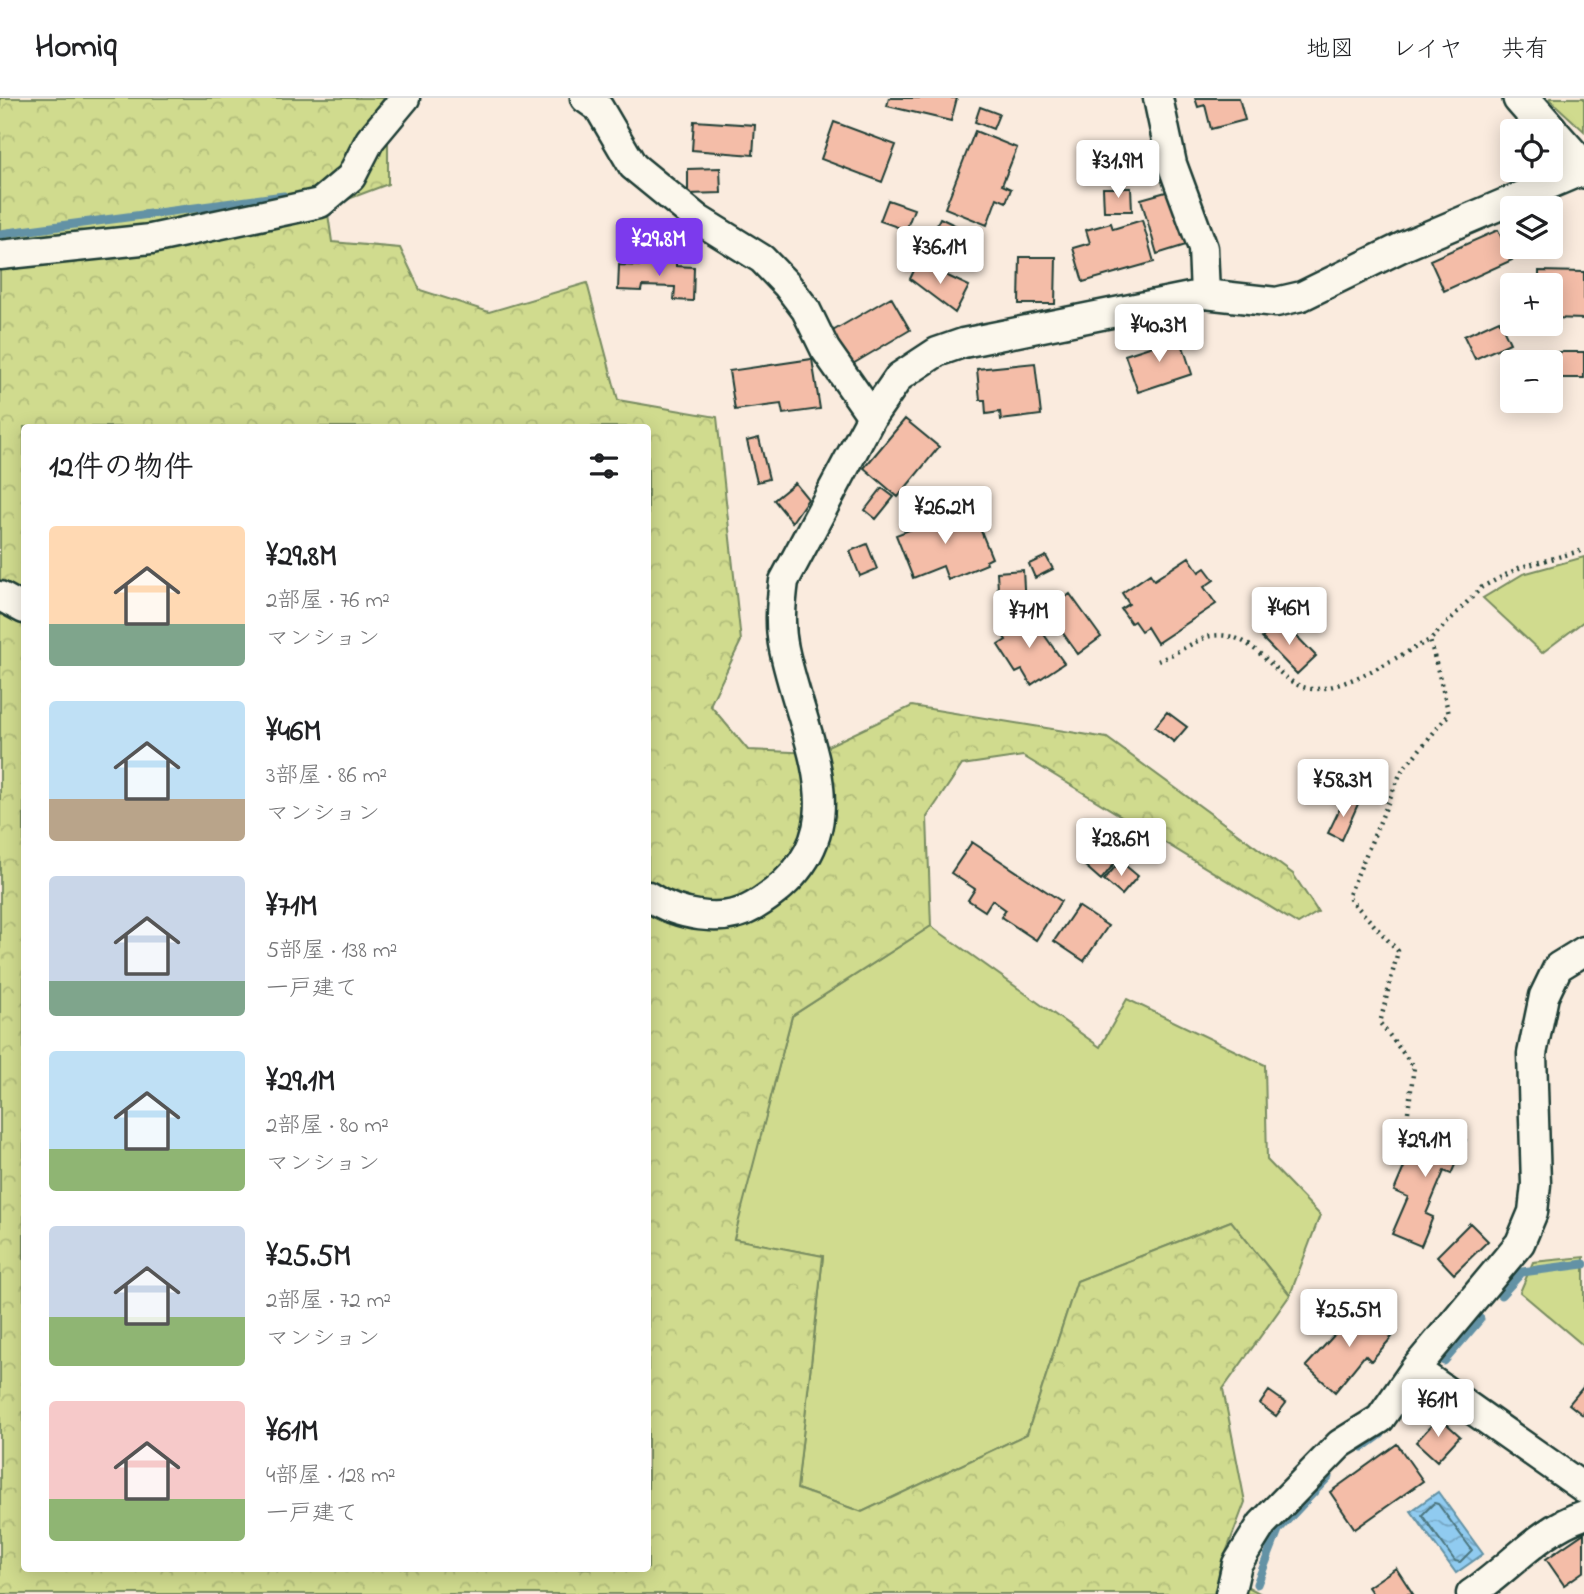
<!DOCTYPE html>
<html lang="ja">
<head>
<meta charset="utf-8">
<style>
	:root { --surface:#fff; --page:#f2f2f2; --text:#202124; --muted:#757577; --line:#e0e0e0; --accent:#7c3aed }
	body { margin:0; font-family:"Indie Flower","Klee One",sans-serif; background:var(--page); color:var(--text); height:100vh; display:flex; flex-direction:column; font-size:26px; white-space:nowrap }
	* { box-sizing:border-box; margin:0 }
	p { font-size:23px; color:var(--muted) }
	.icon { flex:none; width:38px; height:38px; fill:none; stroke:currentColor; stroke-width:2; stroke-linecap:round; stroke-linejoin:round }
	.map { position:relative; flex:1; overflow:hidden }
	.side { position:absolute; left:21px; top:326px; width:630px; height:1148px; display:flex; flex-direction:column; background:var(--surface); border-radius:7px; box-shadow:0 4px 18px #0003 }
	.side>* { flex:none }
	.fabs { position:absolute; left:1500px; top:21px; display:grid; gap:14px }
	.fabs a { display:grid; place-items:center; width:63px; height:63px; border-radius:7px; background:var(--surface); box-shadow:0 4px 18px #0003; font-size:35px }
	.price { position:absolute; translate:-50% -60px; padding:0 16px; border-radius:7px; background:#fff; color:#222; font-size:23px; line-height:46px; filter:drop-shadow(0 2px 4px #0008) }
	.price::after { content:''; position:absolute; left:50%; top:42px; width:21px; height:16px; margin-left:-10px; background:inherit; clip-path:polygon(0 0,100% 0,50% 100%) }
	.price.active { background:var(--accent); color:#fff }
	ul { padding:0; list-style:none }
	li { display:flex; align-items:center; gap:21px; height:175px; padding:0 28px }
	li span { display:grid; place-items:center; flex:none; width:196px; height:140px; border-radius:7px; color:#555 }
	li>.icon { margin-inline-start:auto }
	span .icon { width:84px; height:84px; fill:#fffc; stroke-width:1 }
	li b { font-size:30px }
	h2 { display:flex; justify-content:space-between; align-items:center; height:84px; padding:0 28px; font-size:30px }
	header { display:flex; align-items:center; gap:42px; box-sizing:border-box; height:98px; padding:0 35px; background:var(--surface); border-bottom:2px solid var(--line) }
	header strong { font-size:33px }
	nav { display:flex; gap:38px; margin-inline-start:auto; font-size:24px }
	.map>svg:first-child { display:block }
</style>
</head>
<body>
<header>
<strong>Homiq</strong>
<nav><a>地図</a><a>レイヤ</a><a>共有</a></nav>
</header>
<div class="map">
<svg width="1584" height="1496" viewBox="0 0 1584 1496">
	<defs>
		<pattern id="forest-crowns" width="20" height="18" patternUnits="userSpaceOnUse" patternTransform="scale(1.75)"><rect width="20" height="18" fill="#d0db8e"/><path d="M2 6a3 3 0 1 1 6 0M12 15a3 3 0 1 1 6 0" fill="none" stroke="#b2bd7b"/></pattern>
		<pattern id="water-waves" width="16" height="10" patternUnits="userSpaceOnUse" patternTransform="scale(1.75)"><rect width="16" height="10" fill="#90cbf0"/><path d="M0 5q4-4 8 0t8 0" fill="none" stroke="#75a6c3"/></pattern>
	</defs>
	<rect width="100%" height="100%" fill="#faebde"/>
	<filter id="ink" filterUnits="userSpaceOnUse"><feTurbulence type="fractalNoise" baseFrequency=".0143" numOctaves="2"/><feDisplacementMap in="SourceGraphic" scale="14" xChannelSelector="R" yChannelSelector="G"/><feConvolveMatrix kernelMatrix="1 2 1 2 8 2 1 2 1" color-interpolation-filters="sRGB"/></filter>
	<g filter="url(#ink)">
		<path fill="#d0db8e" stroke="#788c61" stroke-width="2" d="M 1584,0 L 1584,33 L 1549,1 L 1550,0 Z
			M 1584,459 L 1584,523 L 1542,555 L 1483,500 L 1523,476 Z
			M 931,828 L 1100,949 L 1127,901 L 1265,967 L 1267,1062 L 1320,1117 L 1290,1197 L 1231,1123 L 1077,1183 L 1027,1336 L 862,1414 L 797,1391 L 823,1158 L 733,1141 L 792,918 Z
			M 1584,1159 L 1584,1248 L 1520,1194 L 1533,1164 Z"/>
		<path fill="url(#forest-crowns)" stroke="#788c61" stroke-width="2" fill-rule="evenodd" d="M 0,0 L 388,0 L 388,86 L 327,109 L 332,144 L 400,150 L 420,192 L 489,214 L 587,185 L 618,302 L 717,319 L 741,543 L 710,607 L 748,652 L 813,655 L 912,608 L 1107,640 L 1293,776 L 1318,814 L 1298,826 L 1023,658 L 962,667 L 927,719 L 931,828 L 792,918 L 734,1141 L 823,1158 L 797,1391 L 862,1414 L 1027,1336 L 1077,1183 L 1231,1123 L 1290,1197 L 1223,1291 L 1245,1404 L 1219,1473 L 1261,1496 L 0,1496 ZM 24,329 L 648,329 L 648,1470 L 24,1470 Z"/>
		<path fill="url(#water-waves)" stroke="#6392a5" stroke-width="2" d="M 1438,1394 L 1483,1456 L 1456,1475 L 1411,1413 Z"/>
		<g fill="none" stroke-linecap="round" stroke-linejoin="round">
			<path stroke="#4c767f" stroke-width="2" d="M 1434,1405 L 1438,1406 L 1472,1452 L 1460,1464 L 1455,1463 L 1422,1417 Z"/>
			<path stroke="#6392a5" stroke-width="9" d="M 0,136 L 284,98
				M 1501,1197 L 1522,1174 L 1584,1166
				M 1444,1263 L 1480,1221
				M 1363,1349 L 1381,1336
				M 1257,1486 L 1278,1432 L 1328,1379"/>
		</g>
		<path fill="#f4bda8" stroke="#1f3d34" stroke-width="2" d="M 889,0 L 957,0 L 951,23 L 887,8 Z
			M 1195,0 L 1239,0 L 1245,22 L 1211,31 L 1205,7 L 1198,9 Z
			M 980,9 L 999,16 L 993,31 L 975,24 Z
			M 694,23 L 755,27 L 753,57 L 692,52 Z
			M 834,24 L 896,47 L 882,84 L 821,61 Z
			M 975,33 L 1017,50 L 1002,87 L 1011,91 L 1006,104 L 997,100 L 987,127 L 945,110 Z
			M 720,70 L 721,95 L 688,96 L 688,71 Z
			M 1103,90 L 1131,90 L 1132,113 L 1104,113 Z
			M 1173,92 L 1189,146 L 1157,156 L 1141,101 Z
			M 888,102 L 914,111 L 906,132 L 880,123 Z
			M 940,120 L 965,132 L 945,173 L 920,161 Z
			M 1142,122 L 1154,164 L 1083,184 L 1073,150 L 1090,145 L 1086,132 L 1111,125 L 1113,131 Z
			M 1498,132 L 1512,162 L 1444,193 L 1430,162 Z
			M 1020,159 L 1056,159 L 1055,206 L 1019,206 Z
			M 648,161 L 676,161 L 676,168 L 694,169 L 693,203 L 674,202 L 675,189 L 642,188 L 641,193 L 618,192 L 619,167 L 647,168 Z
			M 918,164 L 969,188 L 955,215 L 910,181 Z
			M 1539,173 L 1584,174 L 1584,221 L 1550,220 L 1550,187 L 1539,187 Z
			M 891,199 L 910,232 L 851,267 L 831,234 Z
			M 1499,222 L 1510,245 L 1475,261 L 1464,238 Z
			M 1180,239 L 1192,276 L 1138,294 L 1125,257 Z
			M 1536,254 L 1584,254 L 1584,280 L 1550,280 L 1550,264 L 1536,264 Z
			M 812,261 L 820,311 L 783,316 L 781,306 L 735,312 L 729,273 Z
			M 1035,265 L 1041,317 L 1001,322 L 1000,314 L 986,316 L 985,302 L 980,302 L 977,271 Z
			M 905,321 L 939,349 L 898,399 L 864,370 Z
			M 759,340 L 769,381 L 757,384 L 747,343 Z
			M 795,385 L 808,401 L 792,424 L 774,402 Z
			M 882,390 L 894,399 L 876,421 L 865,412 Z
			M 964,411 L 968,421 L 975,418 L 992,460 L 986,463 L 987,466 L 948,482 L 943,468 L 913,480 L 896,437 Z
			M 867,446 L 877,471 L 860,478 L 850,453 Z
			M 1046,458 L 1053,471 L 1035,480 L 1029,466 Z
			M 1189,459 L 1199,474 L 1205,470 L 1214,482 L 1204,489 L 1216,506 L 1157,545 L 1147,529 L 1141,533 L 1134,523 L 1131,525 L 1121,511 L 1129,506 L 1122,495 L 1150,476 L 1154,482 Z
			M 1023,472 L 1025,508 L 999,509 L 997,474 Z
			M 1070,496 L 1101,539 L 1078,556 L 1047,513 Z
			M 1031,518 L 1064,565 L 1031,587 L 1022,572 L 1016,575 L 998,547 L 1006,542 L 999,532 L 1014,522 L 1017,527 Z
			M 1281,522 L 1316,558 L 1297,576 L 1262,540 Z
			M 1167,614 L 1187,629 L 1174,644 L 1155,629 Z
			M 1345,700 L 1358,706 L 1342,742 L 1328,735 Z
			M 1107,741 L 1123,755 L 1101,782 L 1084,767 Z
			M 972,744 L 1061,803 L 1036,842 L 1001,819 L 1006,812 L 992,802 L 985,813 L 968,802 L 975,791 L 951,775 Z
			M 1120,763 L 1138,778 L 1122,797 L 1104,782 Z
			M 1078,808 L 1108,828 L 1084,863 L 1054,843 Z
			M 1423,1024 L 1466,1042 L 1451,1076 L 1444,1073 L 1426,1116 L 1433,1119 L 1421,1148 L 1392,1136 L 1408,1099 L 1394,1093 Z
			M 1470,1125 L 1488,1143 L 1454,1176 L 1437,1158 Z
			M 1359,1210 L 1392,1239 L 1371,1263 L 1365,1257 L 1335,1294 L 1306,1268 Z
			M 1584,1288 L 1584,1318 L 1569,1306 Z
			M 1269,1293 L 1286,1305 L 1276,1318 L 1260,1306 Z
			M 1439,1319 L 1460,1338 L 1437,1363 L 1416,1344 Z
			M 1397,1346 L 1423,1383 L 1355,1431 L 1330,1394 Z
			M 1584,1435 L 1584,1473 L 1564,1487 L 1546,1461 Z
			M 1396,1470 L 1413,1496 L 1373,1496 L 1368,1489 Z"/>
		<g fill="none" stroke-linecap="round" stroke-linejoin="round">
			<defs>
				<path id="minor" d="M 585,0 L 599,10 L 633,68 L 699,122 L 762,161 L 787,187 L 806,212 L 825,251 L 872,318
					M 1158,0 L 1172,66 L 1203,150 L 1205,196
					M 0,157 L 151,141 L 320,105 L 351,79 L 370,42 L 405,0
					M 0,498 L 24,511
					M 648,798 C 676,817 723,827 754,808 C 867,739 805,650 784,551 C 779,528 781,506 784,483 L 872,318 L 899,279 L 937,254 L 963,245 L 1205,196 L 1276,204 L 1302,198 L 1404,148 L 1583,72
					M 1415,1271 L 1584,1390
					M 1230,1496 L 1237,1466 L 1262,1426 L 1340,1346 L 1380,1321 L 1415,1271 L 1520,1145 L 1533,1114 L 1536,1086 L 1532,956 L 1544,898 L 1558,869 L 1584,853
					M 1471,1496 C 1510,1470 1539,1432 1584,1417"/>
				<path id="tertiary" d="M 1521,0 L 1550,33
					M 1550,34 L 1584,72"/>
			</defs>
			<use href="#minor" stroke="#1f3d34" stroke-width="33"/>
			<use href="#tertiary" stroke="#1f3d34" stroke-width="40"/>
			<path stroke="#1f3d34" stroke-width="4.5" stroke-dasharray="2 5" stroke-linecap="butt" d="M 1158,563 C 1171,558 1202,539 1211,538 C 1260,530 1276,593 1317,591 C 1353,588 1397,558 1430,542
				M 1408,1014 L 1414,969 L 1380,925 L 1398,853 L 1348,799 L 1401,674 L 1449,616 L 1430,542 L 1482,489 L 1521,469 L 1584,452"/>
			<use href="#minor" stroke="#fbf7ec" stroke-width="28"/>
			<use href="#tertiary" stroke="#fbf7ec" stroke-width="35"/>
		</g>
	</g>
</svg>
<div class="fabs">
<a><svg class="icon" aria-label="locate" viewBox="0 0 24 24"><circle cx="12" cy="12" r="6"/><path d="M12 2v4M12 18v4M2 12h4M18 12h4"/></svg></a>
<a><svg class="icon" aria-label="layers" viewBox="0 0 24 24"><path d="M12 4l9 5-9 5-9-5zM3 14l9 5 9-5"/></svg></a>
<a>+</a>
<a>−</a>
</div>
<b class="price" style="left:1118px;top:102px">¥31.9M</b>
<b class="price active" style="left:659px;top:180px">¥29.8M</b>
<b class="price" style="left:940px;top:188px">¥36.1M</b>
<b class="price" style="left:1159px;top:266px">¥40.3M</b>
<b class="price" style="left:945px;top:448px">¥26.2M</b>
<b class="price" style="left:1289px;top:549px">¥46M</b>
<b class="price" style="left:1029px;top:552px">¥71M</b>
<b class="price" style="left:1343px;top:721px">¥58.3M</b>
<b class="price" style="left:1121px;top:780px">¥28.6M</b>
<b class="price" style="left:1425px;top:1081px">¥29.1M</b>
<b class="price" style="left:1349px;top:1251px">¥25.5M</b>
<b class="price" style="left:1438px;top:1341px">¥61M</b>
<section class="side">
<h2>12件の物件<svg class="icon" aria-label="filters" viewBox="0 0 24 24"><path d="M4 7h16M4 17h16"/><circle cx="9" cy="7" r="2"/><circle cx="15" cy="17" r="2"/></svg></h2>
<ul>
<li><span style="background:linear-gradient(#ffd9b3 70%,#7fa58c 0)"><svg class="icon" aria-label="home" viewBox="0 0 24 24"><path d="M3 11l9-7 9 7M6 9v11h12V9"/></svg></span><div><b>¥29.8M</b><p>2部屋 · 76 m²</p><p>マンション</p></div></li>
<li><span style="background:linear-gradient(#bfe0f5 70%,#b9a48a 0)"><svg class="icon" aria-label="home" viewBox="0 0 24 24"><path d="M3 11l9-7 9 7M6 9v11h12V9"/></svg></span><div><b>¥46M</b><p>3部屋 · 86 m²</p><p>マンション</p></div></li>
<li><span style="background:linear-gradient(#c9d6e8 75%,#7fa58c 0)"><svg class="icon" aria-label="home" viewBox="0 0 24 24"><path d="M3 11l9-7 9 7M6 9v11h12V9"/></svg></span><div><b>¥71M</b><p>5部屋 · 138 m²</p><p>一戸建て</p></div></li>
<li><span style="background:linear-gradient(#bfe0f5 70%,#8fb573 0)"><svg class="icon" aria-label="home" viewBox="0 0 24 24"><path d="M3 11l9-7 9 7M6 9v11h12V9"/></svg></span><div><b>¥29.1M</b><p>2部屋 · 80 m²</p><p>マンション</p></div></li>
<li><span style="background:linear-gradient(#c9d6e8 65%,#8fb573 0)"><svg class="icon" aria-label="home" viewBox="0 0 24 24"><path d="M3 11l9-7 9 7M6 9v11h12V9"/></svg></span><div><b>¥25.5M</b><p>2部屋 · 72 m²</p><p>マンション</p></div></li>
<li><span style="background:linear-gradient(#f6c9c9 70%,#8fb573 0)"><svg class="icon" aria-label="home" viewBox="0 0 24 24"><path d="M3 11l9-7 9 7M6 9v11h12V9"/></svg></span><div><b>¥61M</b><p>4部屋 · 128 m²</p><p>一戸建て</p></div></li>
</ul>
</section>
</div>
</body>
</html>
